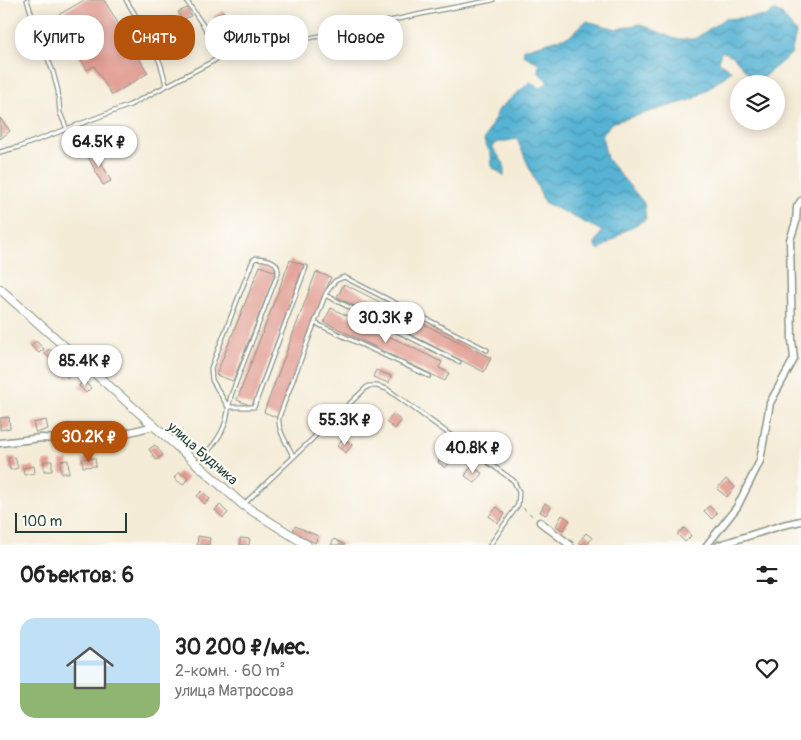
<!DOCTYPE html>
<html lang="ru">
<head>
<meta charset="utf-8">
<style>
	:root { --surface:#fff; --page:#f6f6f6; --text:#222; --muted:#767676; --line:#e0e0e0; --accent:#b45309 }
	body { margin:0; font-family:Pangolin,sans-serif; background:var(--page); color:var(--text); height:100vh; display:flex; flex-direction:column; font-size:19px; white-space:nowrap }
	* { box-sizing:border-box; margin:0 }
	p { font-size:16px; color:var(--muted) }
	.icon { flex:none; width:28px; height:28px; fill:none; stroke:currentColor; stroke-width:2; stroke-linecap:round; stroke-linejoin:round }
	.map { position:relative; height:545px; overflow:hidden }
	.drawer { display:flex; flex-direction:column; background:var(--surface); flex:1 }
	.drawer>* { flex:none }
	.banner { position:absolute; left:15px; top:15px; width:500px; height:45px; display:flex; gap:10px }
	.tools { position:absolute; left:730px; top:75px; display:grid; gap:10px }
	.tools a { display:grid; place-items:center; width:55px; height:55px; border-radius:50%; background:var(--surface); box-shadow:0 2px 12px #0003; font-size:25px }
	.scale { position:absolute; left:15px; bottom:12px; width:112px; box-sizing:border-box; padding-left:5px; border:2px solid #1f3d34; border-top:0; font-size:14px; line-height:18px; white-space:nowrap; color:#1f3d34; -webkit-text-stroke:4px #fdfcf7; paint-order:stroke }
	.price { position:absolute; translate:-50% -42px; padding:0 11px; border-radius:18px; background:#fff; color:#222; font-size:16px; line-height:32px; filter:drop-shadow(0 1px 2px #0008) }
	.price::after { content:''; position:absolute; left:50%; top:30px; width:15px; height:11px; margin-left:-8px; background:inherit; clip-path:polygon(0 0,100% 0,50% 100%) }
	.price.active { background:var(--accent); color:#fff }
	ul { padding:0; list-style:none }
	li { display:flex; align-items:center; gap:15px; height:125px; padding:0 20px }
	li+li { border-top:1px solid var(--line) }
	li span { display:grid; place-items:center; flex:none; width:140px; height:100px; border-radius:15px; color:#555 }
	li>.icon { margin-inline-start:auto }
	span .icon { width:60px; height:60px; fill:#fffc; stroke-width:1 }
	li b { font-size:21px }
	h2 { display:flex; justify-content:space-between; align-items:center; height:60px; padding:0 20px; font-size:21px }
	.chip { padding:0 18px; border-radius:20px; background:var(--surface); box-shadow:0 2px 12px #0003; font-size:18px; line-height:45px }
	.chip.active { background:var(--accent); color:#fff }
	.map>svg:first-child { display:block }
</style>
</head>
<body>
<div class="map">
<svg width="801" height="545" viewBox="0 0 801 545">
	<defs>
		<pattern id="water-waves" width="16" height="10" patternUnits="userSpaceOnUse" patternTransform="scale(1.25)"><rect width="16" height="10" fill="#56b3d4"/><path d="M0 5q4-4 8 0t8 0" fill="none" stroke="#4793ad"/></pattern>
	</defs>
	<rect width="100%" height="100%" fill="#fdfcf7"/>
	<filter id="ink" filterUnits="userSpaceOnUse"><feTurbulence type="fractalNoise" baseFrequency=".02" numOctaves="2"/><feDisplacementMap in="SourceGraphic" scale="10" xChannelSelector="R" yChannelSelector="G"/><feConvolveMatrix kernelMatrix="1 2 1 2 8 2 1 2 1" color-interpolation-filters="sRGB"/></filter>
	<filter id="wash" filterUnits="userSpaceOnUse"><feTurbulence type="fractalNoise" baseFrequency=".0096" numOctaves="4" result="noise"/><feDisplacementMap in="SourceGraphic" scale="20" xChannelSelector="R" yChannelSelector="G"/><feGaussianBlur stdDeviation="1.12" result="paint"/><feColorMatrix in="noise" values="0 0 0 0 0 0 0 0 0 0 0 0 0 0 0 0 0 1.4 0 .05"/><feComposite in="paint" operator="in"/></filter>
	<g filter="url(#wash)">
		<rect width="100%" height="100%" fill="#f5ecd8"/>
		<path fill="url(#water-waves)" stroke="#3a7884" d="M 774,11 L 782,14 L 796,33 L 791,54 L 762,78 L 751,77 L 733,56 L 721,51 L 719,62 L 732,71 L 694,99 L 611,123 L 602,136 L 607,159 L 644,203 L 646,219 L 623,232 L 599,250 L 594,245 L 602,231 L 544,202 L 517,139 L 495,143 L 493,148 L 504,164 L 504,176 L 492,167 L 491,154 L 484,141 L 499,109 L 530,82 L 541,88 L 548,82 L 538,72 L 539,63 L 523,55 L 524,49 L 570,36 L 586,21 L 617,29 L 640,24 L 675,39 L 695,39 L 724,19 L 767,16 Z"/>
		<g id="blocks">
			<path fill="#e19d93" d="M 84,0 L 104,0 L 148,73 L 112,95 L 94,66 L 87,70 L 55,17 Z
				M 187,8 L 191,16 L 182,20 L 178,12 Z
				M 223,11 L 226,16 L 216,22 L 213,17 Z
				M 230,37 L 237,47 L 229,53 L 222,42 Z
				M 0,118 L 10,131 L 0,139 Z
				M 95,151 L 111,181 L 103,185 L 87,155 Z
				M 290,260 L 304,265 L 252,406 L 237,400 Z
				M 260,266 L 276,272 L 233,381 L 216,375 Z
				M 316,272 L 331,277 L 278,418 L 264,412 Z
				M 344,284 L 491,358 L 484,372 L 337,297 Z
				M 331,308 L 442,362 L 439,368 L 449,373 L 445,381 L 324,322 Z
				M 36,341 L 44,349 L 39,353 L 31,346 Z
				M 49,349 L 56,355 L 52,360 L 45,354 Z
				M 65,365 L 74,372 L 68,378 L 60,371 Z
				M 376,370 L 391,376 L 389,383 L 373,377 Z
				M 83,381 L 91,388 L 86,393 L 79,386 Z
				M 393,414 L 401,421 L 395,429 L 386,422 Z
				M 9,417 L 10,428 L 0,430 L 0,418 Z
				M 364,419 L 373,426 L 366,434 L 358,427 Z
				M 46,420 L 48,429 L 36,433 L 33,423 Z
				M 344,438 L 352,445 L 346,453 L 337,446 Z
				M 155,445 L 163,455 L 156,460 L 149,449 Z
				M 447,452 L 454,458 L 445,468 L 438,462 Z
				M 15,457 L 18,468 L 10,470 L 8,458 Z
				M 95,458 L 96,466 L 83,467 L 82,459 Z
				M 68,460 L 69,473 L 61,473 L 60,461 Z
				M 44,461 L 52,461 L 52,471 L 44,471 Z
				M 34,466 L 35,473 L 24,475 L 23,468 Z
				M 471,466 L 482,473 L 475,483 L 465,476 Z
				M 179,472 L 188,478 L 183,485 L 174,478 Z
				M 726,479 L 735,487 L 727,497 L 717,489 Z
				M 202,491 L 210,499 L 205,504 L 197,496 Z
				M 545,503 L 551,507 L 546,515 L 540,512 Z
				M 220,505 L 228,513 L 223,518 L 215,510 Z
				M 709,506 L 717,513 L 712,519 L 704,511 Z
				M 497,507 L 505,514 L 498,523 L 489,516 Z
				M 562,515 L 570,520 L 563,530 L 556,526 Z
				M 295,526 L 318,536 L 315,543 L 292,532 Z
				M 684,528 L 691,536 L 685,542 L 677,534 Z
				M 586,533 L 592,538 L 587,545 L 582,545 L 579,542 Z
				M 198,536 L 210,538 L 209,545 L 197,545 Z
				M 240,538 L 250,539 L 249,545 L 240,545 Z
				M 334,539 L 345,545 L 331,545 Z"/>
		</g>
	</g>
	<g filter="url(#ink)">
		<use href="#blocks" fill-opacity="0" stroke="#8a9486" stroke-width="1"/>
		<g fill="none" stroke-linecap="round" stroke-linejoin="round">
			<defs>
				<path id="service" d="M 27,0 L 35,25 L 53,72 L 58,91 L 60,113 L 67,129
					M 126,0 C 143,27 161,54 166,86
					M 186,0 L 213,40 L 221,57
					M 0,152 L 19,147 L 130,105 L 221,57 L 440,10 L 493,0
					M 325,295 L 459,362
					M 315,323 L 429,376
					M 293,456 C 288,445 277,430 279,417 L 326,293 L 335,281 L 344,277 L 487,350
					M 197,464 C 209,450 224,435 227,416 C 229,408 229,401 232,393 L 278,273 C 279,260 267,259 256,258 L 253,260 L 211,368 L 212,380 L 228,407 L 254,407 L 306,267
					M 243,505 L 368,386 L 377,386 L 387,389 L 514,481 L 519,492 L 518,505 L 490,545"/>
				<path id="minor" d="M 0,443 L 41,438 L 94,441 L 154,426
					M 540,522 L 570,545
					M 707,545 L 737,507 L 760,461 L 770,403 L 794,359 L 792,340 L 790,240 L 796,222 L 797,207 L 801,201
					M 719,545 L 783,525 L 801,521"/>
				<path id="tertiary" d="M 0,289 L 243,505 L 307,545"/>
			</defs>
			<use href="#service" stroke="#8a9486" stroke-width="5.5"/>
			<use href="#minor" stroke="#8a9486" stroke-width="9"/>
			<use href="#tertiary" stroke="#8a9486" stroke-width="10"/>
			<path stroke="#8a9486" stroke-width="1" stroke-dasharray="4 4" stroke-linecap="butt" d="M 523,508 L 535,518"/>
			<use href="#service" stroke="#fff" stroke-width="3"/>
			<use href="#minor" stroke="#fff" stroke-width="6"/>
			<use href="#tertiary" stroke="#fff" stroke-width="8"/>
		</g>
	</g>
	<g text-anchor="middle" stroke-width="4.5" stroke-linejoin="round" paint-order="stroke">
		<g font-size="14" fill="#1f3d34" stroke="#fdfcf7">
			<text transform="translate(203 453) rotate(41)" y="5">улица Будника</text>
		</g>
	</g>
</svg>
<div class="tools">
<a><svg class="icon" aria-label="layers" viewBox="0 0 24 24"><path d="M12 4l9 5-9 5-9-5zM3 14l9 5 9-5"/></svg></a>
</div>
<div class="scale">100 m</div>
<b class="price" style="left:99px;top:168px">64.5K ₽</b>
<b class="price" style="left:386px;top:344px">30.3K ₽</b>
<b class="price" style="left:85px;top:387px">85.4K ₽</b>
<b class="price" style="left:345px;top:446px">55.3K ₽</b>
<b class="price active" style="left:89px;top:463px">30.2K ₽</b>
<b class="price" style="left:473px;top:474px">40.8K ₽</b>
<div class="banner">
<a class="chip">Купить</a>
<a class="chip active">Снять</a>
<a class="chip">Фильтры</a>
<a class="chip">Новое</a>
</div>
</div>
<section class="drawer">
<h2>Объектов: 6<svg class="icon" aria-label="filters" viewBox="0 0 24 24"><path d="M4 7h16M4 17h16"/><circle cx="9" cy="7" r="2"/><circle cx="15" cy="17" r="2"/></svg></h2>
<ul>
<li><span style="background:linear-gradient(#bfe0f5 65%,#8fb573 0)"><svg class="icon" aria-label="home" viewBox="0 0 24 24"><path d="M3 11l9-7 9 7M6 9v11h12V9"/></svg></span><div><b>30 200 ₽/мес.</b><p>2-комн. · 60 m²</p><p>улица Матросова</p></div><svg class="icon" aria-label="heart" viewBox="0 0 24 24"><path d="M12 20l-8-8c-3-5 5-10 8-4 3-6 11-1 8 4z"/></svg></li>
</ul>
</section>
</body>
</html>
